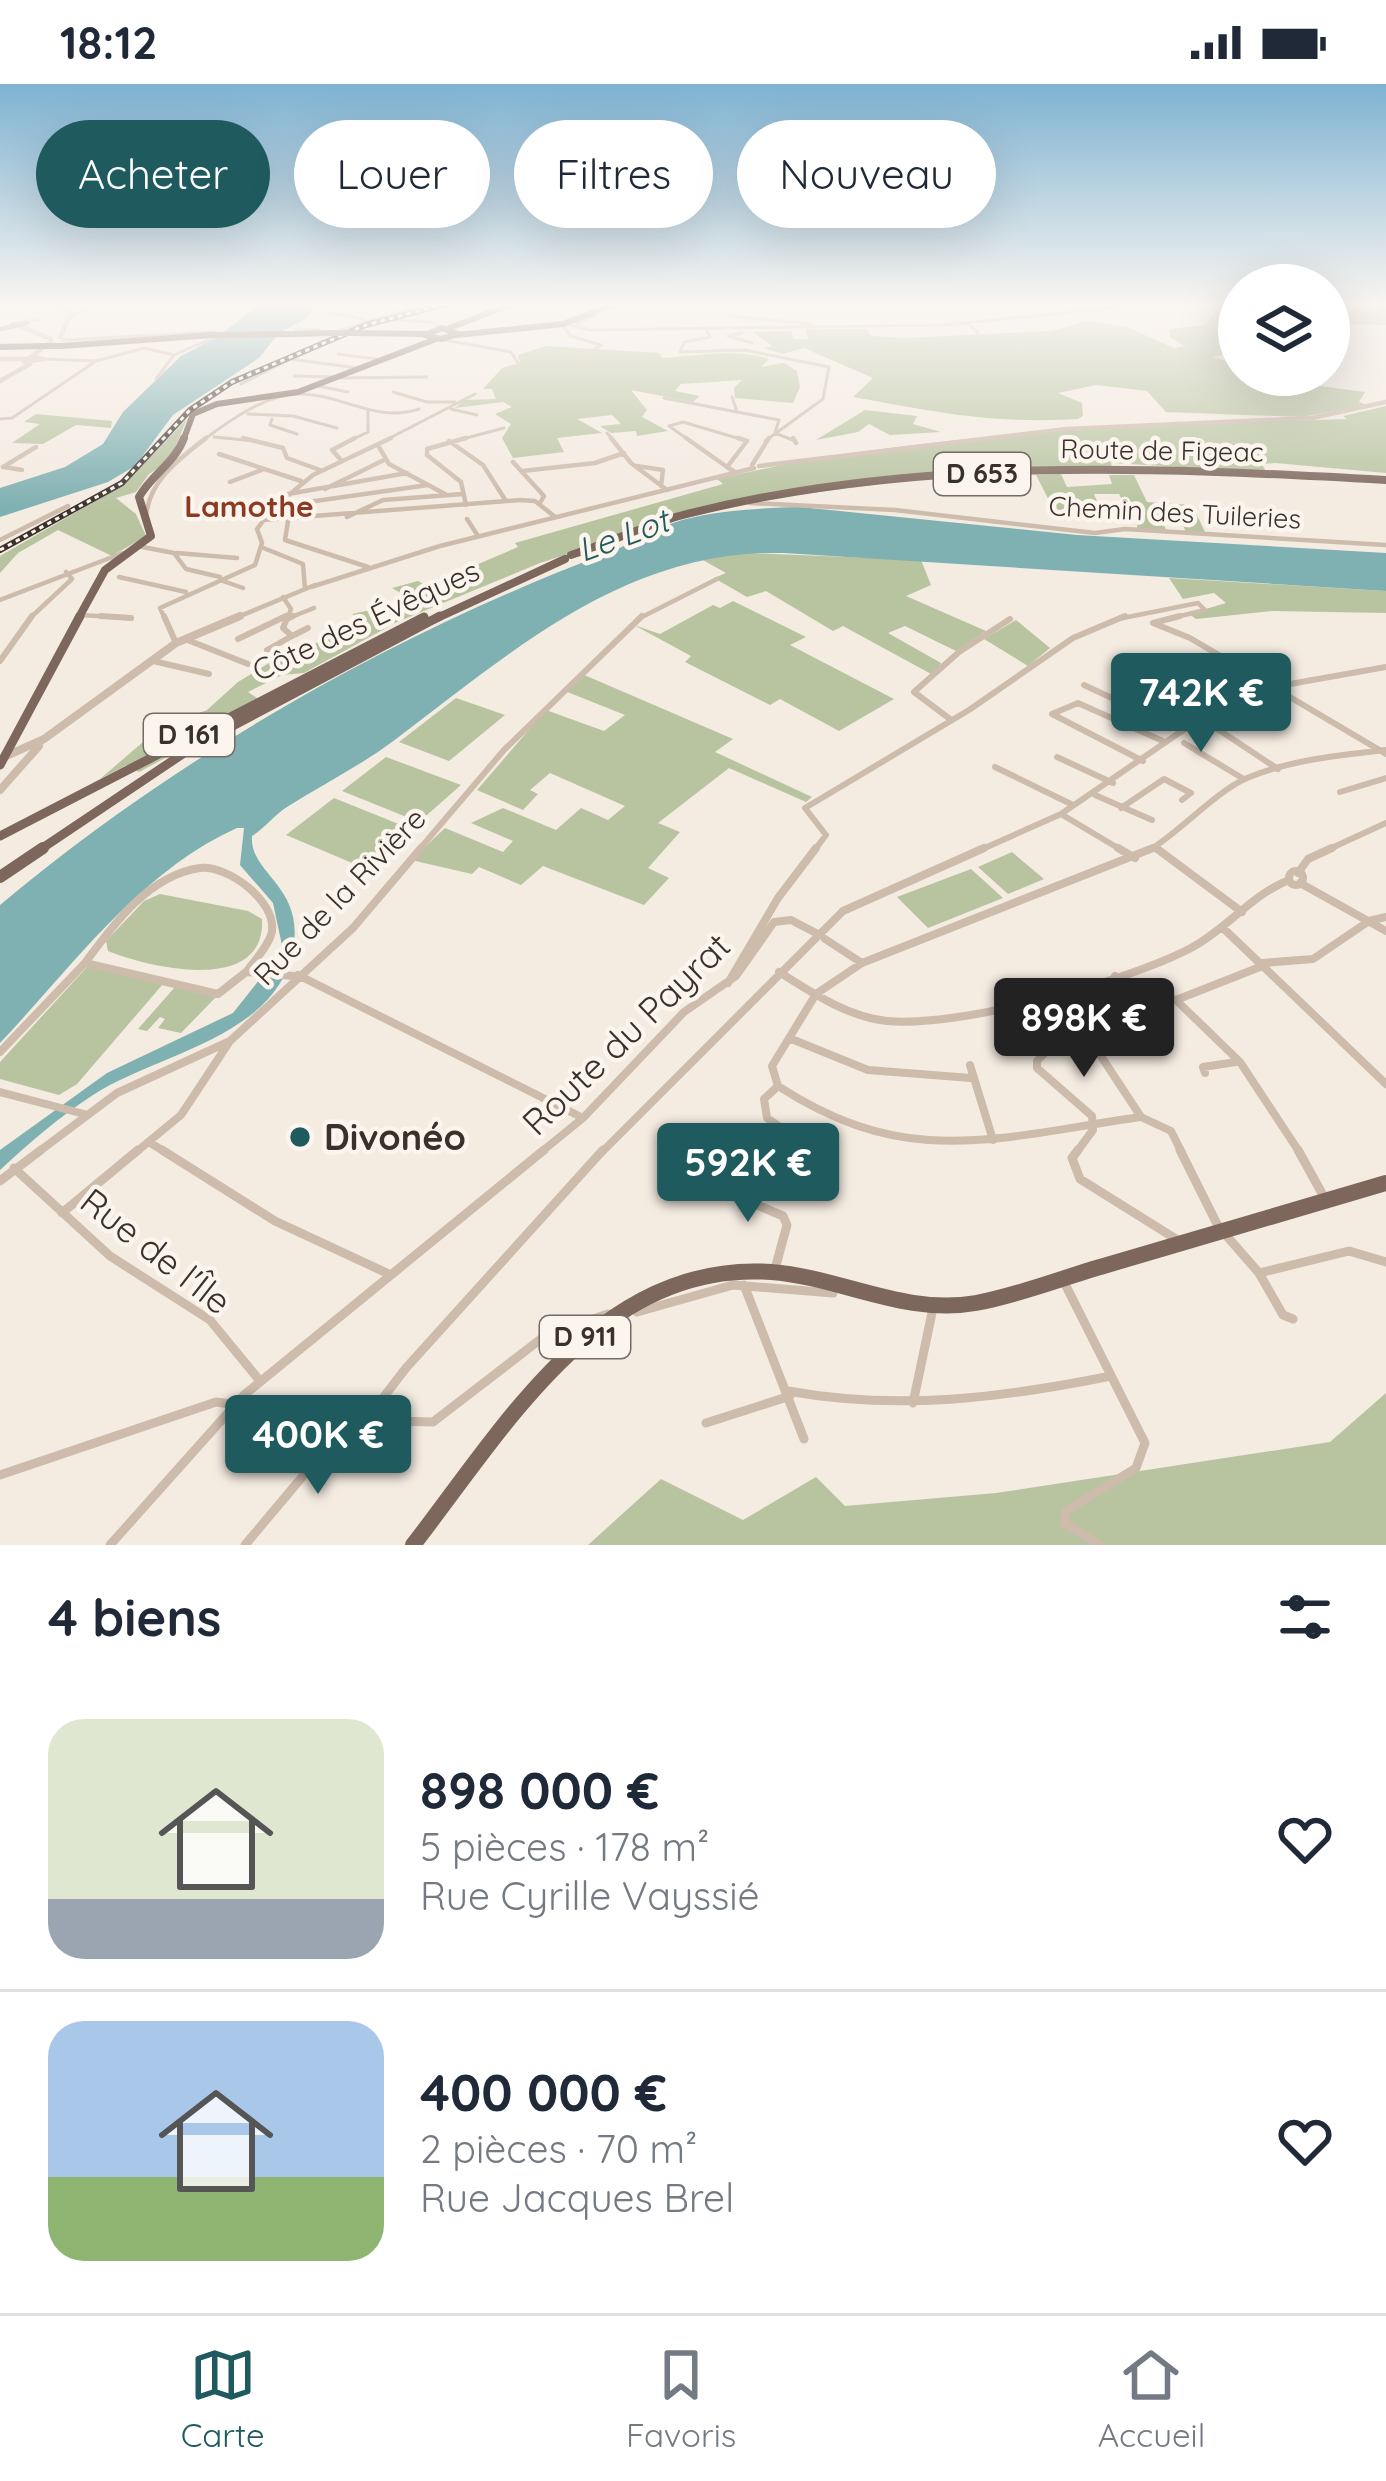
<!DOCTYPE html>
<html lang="fr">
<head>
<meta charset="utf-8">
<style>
	:root { --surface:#fff; --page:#f2f2f3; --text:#1f2937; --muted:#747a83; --line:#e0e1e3; --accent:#1f5a5e }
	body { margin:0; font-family:Quicksand,sans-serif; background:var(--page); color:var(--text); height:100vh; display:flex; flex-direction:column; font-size:45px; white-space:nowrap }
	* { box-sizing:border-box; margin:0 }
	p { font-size:39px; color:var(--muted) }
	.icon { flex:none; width:66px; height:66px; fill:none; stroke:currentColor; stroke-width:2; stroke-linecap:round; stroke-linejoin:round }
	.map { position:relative; height:1461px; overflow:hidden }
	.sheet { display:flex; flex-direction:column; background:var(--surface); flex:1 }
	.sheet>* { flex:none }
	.top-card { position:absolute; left:36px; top:36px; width:1314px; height:108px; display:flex; gap:24px }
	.fabs { position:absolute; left:1218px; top:180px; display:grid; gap:24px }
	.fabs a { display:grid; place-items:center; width:132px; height:132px; border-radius:50%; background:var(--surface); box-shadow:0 12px 48px #0002; font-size:60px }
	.price { position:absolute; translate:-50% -102px; padding:0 27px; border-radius:12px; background:var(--accent); color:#fff; font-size:39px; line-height:78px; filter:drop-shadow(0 3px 6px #0008) }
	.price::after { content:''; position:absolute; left:50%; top:72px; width:36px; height:27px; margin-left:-18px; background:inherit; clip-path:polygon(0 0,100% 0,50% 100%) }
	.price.active { background:#222; color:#fff }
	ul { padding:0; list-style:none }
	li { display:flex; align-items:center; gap:36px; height:300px; padding:0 48px }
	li+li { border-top:3px solid var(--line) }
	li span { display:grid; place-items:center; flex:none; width:336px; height:240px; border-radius:36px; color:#555 }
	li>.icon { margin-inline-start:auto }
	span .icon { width:144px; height:144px; fill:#fffc; stroke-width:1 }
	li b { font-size:51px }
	h2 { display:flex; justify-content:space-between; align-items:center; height:144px; padding:0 48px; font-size:51px }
	.pill { padding:0 42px; border-radius:54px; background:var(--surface); box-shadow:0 12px 48px #0002; font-size:42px; line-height:108px }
	.pill.active { background:var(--accent); color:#fff }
	.status { display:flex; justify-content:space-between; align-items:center; height:84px; padding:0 60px; background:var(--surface); direction:ltr }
	.status svg { height:33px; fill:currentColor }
	.tabs { display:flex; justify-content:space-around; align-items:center; height:168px; border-top:3px solid var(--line); background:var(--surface); font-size:33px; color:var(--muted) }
	.tabs a { display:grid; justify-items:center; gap:6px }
	.tabs .active { color:var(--accent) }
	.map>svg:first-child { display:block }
</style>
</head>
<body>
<div class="status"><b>18:12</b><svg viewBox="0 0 49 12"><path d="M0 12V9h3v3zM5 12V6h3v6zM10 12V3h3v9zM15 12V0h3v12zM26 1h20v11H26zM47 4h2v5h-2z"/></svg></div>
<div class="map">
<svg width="1386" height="1461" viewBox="0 0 1386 1461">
	<rect width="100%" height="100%" fill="#f4ebe1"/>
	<path fill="#b8c4a0" d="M 1212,219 L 1239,219 L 1239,269 L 1212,273 L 1239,280 L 1239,291 L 1365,308 L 1359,318 L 1366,321 L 1302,333 L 1166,328 L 1147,307 L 1096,301 L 1058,309 L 1082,319 L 1083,332 L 1078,335 C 993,340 935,328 853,313 L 873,294 L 804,264 L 782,270 L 764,264 L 773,262 L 752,248 L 791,247 L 794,255 L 808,255 L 806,245 L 867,245 L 872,252 L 905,254 L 1051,247 L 1087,237 L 1127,243 L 1174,264 L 1184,262 L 1170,253 L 1170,245 L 1206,241 L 1216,227 Z
		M 1329,219 L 1386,219 L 1386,241 L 1340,240 L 1329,250 Z
		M 545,262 L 659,269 L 662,274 C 694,272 738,264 769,275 L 761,283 L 784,279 L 797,287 L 800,303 L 793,319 L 735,314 L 734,304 L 742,296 L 681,300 L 675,307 L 700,312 L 693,318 L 631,306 L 647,326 L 642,333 L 668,347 L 637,352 L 636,347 L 611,349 L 600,342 L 621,340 L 612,331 L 577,335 L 602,349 L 557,354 L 564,368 L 513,374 L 502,354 L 511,340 L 495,330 L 512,323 L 503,318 L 455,324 L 464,316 L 496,315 L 492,305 L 483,305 L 502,284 L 520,279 L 518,271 Z
		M 1386,322 L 1386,389 L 1275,379 L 1262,380 L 1266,388 L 1111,379 L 1112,384 L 942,392 L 719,421 L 540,479 L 397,538 L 304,589 L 282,591 L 248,608 L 266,620 L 139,688 L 127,681 L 100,695 L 150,652 L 145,649 L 207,626 L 238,598 L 274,576 L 271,573 L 294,561 L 304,565 L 364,536 L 352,530 L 402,519 L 404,511 L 392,504 L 418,497 L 427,502 L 518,463 L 515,459 L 723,400 L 717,395 C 921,347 1138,342 1347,335 L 1343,332 Z
		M 865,326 L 917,332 L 913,340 L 941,348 L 890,351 L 869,340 L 858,348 L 816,356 Z
		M 36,330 L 112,337 L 111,344 L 76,341 L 43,360 L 12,359 L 40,340 L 24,338 Z
		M 187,335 L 170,376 L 149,390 L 136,408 L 116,414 L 136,430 L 146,452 L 112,472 L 58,446 L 18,469 L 0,489 L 0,472 L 123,401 Z
		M 1061,390 L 1067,403 L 1112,400 L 1109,391 L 1134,391 L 1147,418 L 1192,421 L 1206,450 L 1186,448 L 1181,437 L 1163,436 L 1166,447 L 1137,444 L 1139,429 L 1129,428 L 1119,410 L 1094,410 L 1101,427 L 1055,428 L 1036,391 Z
		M 747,469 L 921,476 L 931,501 L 906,512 L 986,547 L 956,567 L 905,542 L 888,549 L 941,579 L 933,591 L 843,542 L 833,547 L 766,507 L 747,513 L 714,494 L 726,489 L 701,475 Z
		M 1169,494 L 1386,507 L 1386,529 L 1273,527 L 1196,535 L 1189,530 L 1226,519 L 1214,509 L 1183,515 Z
		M 733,517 L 806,553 L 790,561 L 894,615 L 839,647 L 780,615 L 770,621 L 685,578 L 691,572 L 634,541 L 660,550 L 713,521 L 720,524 Z
		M 1016,536 L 1050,564 L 1028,582 L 984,555 Z
		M 582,590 L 733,655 L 715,668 L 812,713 L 806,718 L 729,684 L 658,739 L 680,748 L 648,784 L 669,794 L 644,821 L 543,782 L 521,801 L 479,783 L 472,790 L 411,776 L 445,744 L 503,768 L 513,757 L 471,739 L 503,724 L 556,746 L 581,724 L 608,736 L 625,722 L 550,689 L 530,706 L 538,710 L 523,726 L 477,706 L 546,626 L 604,647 L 625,631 L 565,607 Z
		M 456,614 L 505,631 L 449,677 L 399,658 Z
		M 386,673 L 461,701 L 419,738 L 342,707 Z
		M 334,714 L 411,745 L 364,784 L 286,751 Z
		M 1012,768 L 1044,795 L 1008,810 L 978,783 Z
		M 971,785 L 1003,814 L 928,844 L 897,813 Z
		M 160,810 L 248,827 L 262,835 C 266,912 147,883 108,867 L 106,857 L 144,817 Z
		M 88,882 L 163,900 L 77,1000 L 59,1011 L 0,995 L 0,978 Z
		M 175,903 L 216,913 L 181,949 L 158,944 L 165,935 L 160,933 L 147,947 L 138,945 Z
		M 1386,1309 L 1386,1461 L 588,1461 L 661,1395 L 743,1436 L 816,1393 L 845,1422 L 996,1409 L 1330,1358 Z"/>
	<path fill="#7fb0b2" d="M 261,219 L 317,219 L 305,235 L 279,249 L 259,274 L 173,331 L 135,382 L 108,398 L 0,433 L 0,404 L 65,383 L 103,360 L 123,328 L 181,272 L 219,252 Z
		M 800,423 L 1077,451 L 1386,469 L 1386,507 L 784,469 C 627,465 514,566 396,655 C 362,681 323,700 287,723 C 274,731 265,744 252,752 C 249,790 305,802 293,865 C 277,954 155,970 93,1011 C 59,1033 29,1059 0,1086 L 0,1066 L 107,989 L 233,929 L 283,866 L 273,819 L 240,781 L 244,744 L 237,744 C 140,787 71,884 0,959 L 0,821 C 178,672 389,552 607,469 C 632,460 656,444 682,436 C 719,426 762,424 800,423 Z"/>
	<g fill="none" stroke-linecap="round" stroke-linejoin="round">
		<path stroke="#cdbbac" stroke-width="3" d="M 46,219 L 75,231
			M 759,219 L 794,219
			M 330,229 L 364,235
			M 730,232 L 812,240
			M 377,235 L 432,238 L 442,244
			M 22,238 L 38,235
			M 969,240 L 978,249
			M 563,242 L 571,252 L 601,261 L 574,278
			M 575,242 L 566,240 L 590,246 L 946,241 L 1159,219
			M 580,242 L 577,239 L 596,231
			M 705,243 L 710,253 L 684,258 L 680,268 L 745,266 L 829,283 L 823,315 L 765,357
			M 296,246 L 319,246
			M 339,247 L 426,219
			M 742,249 L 728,252 L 752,259
			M 63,256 L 215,248
			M 444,256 L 511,268 L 518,279
			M 338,270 L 377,275
			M 96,277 L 144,264 L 174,271
			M 294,292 L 334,293
			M 334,294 L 427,293
			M 156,295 L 174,271 L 217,252
			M 241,300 L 290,275 L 357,284
			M 318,302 L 348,308
			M 393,308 L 427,318 L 455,318
			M 732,313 L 737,328
			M 664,314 L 779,336 L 775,349 L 795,357
			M 451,325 L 477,331
			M 248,330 L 293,332 L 337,344
			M 0,335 L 12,334 L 96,277 L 43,275
			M 272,335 L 270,341 L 297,350
			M 607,349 L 614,357
			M 214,353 L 255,357
			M 202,357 C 229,337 263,312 296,310 C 340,308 374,340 419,325
			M 349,357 L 368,348 L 368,327
			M 384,357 L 475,310
			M 455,357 L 504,344
			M 690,357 L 669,342 L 683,338 L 747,357"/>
		<path stroke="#cdbbac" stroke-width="4.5" d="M 243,354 L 283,364 L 287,374 L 320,386
			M 611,354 L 631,379 L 667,406
			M 686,354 L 727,383
			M 793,354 L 796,359
			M 449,357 L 483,381 L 506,417
			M 379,363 L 389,380 L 445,410
			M 219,370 L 301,397
			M 341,376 L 332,366 L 355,354
			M 513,378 L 544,412 L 540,419
			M 752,381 L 769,354
			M 637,382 L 663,386 L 661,402
			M 3,383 L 36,363
			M 4,383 L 22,386
			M 727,383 L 735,388
			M 727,383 L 747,357 L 738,354
			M 522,387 L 595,379 L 624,369
			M 230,398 L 264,385
			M 325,405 L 386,375
			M 288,410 L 407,389
			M 750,419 L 895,426 L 1095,449 L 1125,445 L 1386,461
			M 466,421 L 461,398 L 427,371 L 427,365 L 466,354
			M 273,423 L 428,401
			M 347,433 L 383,416 L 463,410
			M 146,434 C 148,397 179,375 206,354
			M 467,435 L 478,452
			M 262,436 L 520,416 L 535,417 L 554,432
			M 288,437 L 285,456 L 368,483
			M 0,456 L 68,422
			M 137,462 L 174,469 L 186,485 L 220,493
			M 261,463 L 303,480 L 305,505
			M 177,469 L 237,474
			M 119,493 L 186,508
			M 223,497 L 243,504
			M 283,513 L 291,525 L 287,535
			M 0,516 L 123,469
			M 80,531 L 131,534
			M 289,534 L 314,524
			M 29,535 L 72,495 L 66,488
			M 165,535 L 160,524 L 255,481 L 262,459 L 257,445 L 273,424 L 313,391 L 391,354
			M 280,535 L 289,531
			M 638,535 L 717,495
			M 1118,535 L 1198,519 L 1205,526 L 1168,535"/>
		<path stroke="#cdbbac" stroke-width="6" d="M 101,532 L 131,534
			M 164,532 L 176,559
			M 1180,532 L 1153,539 L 1190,554 L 1386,670
			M 289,534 L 293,532
			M 292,552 L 308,544
			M 185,555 L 248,580
			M 238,555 L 286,532
			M 267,566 L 292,552 L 283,544 L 288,532
			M 0,577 L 32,532
			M 153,577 L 209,590
			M 1084,601 L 1182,647
			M 950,635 L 914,608 L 959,568 L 1010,535
			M 1213,642 L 1278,685
			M 1184,659 L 1242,694
			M 1057,673 L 1113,699
			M 1143,677 L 1052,630 L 1078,619 L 1165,658
			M 995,683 L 1073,721
			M 1340,708 L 1386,694
			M 1095,711 L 1152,736
			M 1121,724 L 1164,695 L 1191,709 L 1182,716
			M 1061,730 L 1123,767
			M 1156,764 L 1160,767
			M 418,767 L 504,666 L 642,532
			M 814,767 L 826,751 L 805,724 L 969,626 L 1073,554 L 1125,532
			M 978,767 L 1061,730 L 1195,638 L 1290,600 L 1386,583
			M 1148,767 C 1180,748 1215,708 1247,694 C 1289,676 1341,671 1386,666
			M 1325,767 L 1386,739"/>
		<path stroke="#cdbbac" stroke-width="8" d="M 1118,764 L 1135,774
			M 1156,764 L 1242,828
			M1289 794a7 7 0 1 1 14 0a7 7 0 1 1-14 0Z
			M 1298,789 L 1308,775 L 1332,764
			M 1300,799 L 1386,847
			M 1223,844 L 1386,1000
			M 825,855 L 862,879
			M 85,879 C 113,841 149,791 200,784 C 228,781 276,817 272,847 C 270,860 255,876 247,887
			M 1262,879 L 1313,875 L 1369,837 L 1386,833
			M 779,888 C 812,909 848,933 887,937 C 960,944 1126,898 1191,864 C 1227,845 1251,811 1289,796
			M 298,891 L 583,1034
			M 1115,892 L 1137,912
			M 728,899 L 778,814 L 816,764
			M 1039,912 L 1066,947 L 1095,963 L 1141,1033 L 1171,1047 L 1182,1069
			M 1176,916 L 1240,978 L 1300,1069
			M 1056,930 L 1144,911 L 1176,916 L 1265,881
			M 1066,947 L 1037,977 L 1037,984 L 1092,1032 L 1093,1046 L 1076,1069
			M 789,954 L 868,986 L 971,994
			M 0,968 L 85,879 L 218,910 L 246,888 L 294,892
			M 970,981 L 993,1056
			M 1205,989 L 1203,983 L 1236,978
			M 778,1002 L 764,1015 L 767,1034 L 816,1067
			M 0,1008 L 84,1030
			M 1141,1033 C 997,1053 909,1087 778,1002 L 772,982 L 816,910 L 862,879 L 1153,764
			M 152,1060 L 167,1069
			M 37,1069 L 117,1009 L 230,957
			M 135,1069 L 181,1031 L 230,957 L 353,844 L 421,764
			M 540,1069 L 583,1034 L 684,928 L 736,892 L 774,838 L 791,836 L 816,849
			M 601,1069 L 843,827 L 984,764"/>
		<path stroke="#cdbbac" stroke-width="9" d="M 162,1066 L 275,1137 L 389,1190
			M 1078,1066 L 1072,1074 L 1080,1095 L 1176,1155
			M 1180,1066 L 1218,1142 L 1259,1189 L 1349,1167 L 1386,1178
			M 1298,1066 L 1324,1113
			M 14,1084 L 110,1172 L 210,1236 L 260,1297
			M 0,1097 L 41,1066
			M 710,1101 L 783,1132 L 787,1141 L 775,1185
			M 62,1129 L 138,1066
			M 1259,1189 L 1283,1231 L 1293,1235
			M 1063,1196 L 1145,1359 L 1136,1384 L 1066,1427 L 1064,1439 L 1100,1461
			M 744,1201 L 804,1355
			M 637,1228 L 733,1201 L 833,1209 L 834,1204
			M 788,1307 C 898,1327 1002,1314 1111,1292
			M 913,1319 L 933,1224
			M 366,1336 L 406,1284 L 603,1066
			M 706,1339 L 790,1312
			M 0,1391 L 216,1318 L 350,1336 L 433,1338 L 546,1251 L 608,1230
			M 110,1461 L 244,1311 L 544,1066
			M 245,1461 L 350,1336"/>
		<path stroke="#cdbbac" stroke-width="4.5" d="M 20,242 L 51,255
			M 60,254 L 69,234 L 96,219
			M 33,273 L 43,275 L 24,278 L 51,258
			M 0,275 L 25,275
			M 0,297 L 30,280
			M 759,382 L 1067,345 L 1312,334 L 1386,318
			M 311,503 L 440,462 L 754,384
			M 233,535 L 315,501"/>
		<path stroke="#cdbbac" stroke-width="8" d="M 4,673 L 44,655 L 176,559 L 240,532
			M 0,706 L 39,662"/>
		<path stroke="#a18a7d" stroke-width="4.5" d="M 0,245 L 27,239 L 12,241"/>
		<path stroke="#7d675c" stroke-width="6" d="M 592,228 L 621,219
			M 442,244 L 458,250 L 441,255 L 425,251 Z
			M 449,244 L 515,219
			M 354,249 L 425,250
			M 295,250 L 331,249
			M 456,251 L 563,240 L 594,228
			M 61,262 L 212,251
			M 0,263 L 43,262
			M 183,357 L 193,330 L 217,320 L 298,308 L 436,255"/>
		<path stroke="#7d675c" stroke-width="8" d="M 571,471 C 609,459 645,441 683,431 C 913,372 1152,383 1386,396
			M 78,535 L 105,486 L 151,452 L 139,413 C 152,390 175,379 184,354
			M 420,535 L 424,533
			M 435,535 L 565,475"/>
		<path stroke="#7d675c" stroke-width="9" d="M 0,681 L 80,532
			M 0,752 L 424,533
			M 38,767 L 193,663 L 440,532"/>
		<path stroke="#7d675c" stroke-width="12" d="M 0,793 L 43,764"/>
		<path stroke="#7d675c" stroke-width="16" d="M 413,1461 C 505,1343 600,1176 771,1188 C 840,1193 905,1232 976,1219 C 1020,1211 1064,1193 1107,1181 C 1200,1153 1293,1126 1386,1099"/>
		<defs>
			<path id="rail" d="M 0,466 L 122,399 L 190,326 L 232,298 L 366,241 L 449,219"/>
		</defs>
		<use href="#rail" stroke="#3b302b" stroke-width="6"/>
		<use href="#rail" stroke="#fbf5ee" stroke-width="3" stroke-dasharray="4.5" stroke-linecap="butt"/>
		<path stroke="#7d675c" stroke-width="6" d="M 331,249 L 354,249
			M 212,251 L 295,250
			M 43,262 L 61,262"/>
	</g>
	<linearGradient id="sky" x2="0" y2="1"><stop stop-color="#7eb2d2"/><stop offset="0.52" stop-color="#faf6f2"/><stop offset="1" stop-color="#faf6f2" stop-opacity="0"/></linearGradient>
	<rect width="1386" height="424" fill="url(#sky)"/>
	<circle fill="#1f5a5e" stroke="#fbf5ee" stroke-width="4.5" cx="300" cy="1053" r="12"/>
	<g text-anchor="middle" stroke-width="9" stroke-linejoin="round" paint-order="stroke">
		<g font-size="27" fill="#3b302b" stroke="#fbf5ee">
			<text transform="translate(1162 367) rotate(1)" y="9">Route de Figeac</text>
			<text transform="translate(1175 429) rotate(3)" y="9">Chemin des Tuileries</text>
		</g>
		<g fill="#fbf5ee" stroke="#756b66" stroke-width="3">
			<rect x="934" y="369" width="96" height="42" rx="9"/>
			<rect x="144" y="630" width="90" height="42" rx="9"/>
			<rect x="540" y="1232" width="90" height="42" rx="9"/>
		</g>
		<g font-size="27" font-weight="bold" fill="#3b302b">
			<text x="982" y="399">D 653</text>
			<text x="189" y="660">D 161</text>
			<text x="585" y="1262">D 911</text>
		</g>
		<g font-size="30" font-weight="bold" fill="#8c3b22" stroke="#fbf5ee">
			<text x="249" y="433">Lamothe</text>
		</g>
		<g font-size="30" fill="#3b302b" stroke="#fbf5ee">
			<text transform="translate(366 537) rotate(-25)" y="10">Côte des Évêques</text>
			<text transform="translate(340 813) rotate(-46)" y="10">Rue de la Rivière</text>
		</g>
		<g font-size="33" font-style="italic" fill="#1f5a5e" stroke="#fbf5ee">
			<text transform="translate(623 451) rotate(-20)" y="12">Le Lot</text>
		</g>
		<g font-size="36" fill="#3b302b" stroke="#fbf5ee">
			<text transform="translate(626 950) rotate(-44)" y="13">Route du Payrat</text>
			<text transform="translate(156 1167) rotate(38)" y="13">Rue de l'Île</text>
		</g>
		<g font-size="36" font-weight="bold" fill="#3b302b" stroke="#fbf5ee" text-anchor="start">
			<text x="324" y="1066">Divonéo</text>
		</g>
	</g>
</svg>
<div class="fabs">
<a><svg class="icon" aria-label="layers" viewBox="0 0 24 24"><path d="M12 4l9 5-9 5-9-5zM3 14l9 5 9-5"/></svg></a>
</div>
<b class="price" style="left:1201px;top:671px">742K €</b>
<b class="price active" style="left:1084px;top:996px">898K €</b>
<b class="price" style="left:748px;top:1141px">592K €</b>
<b class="price" style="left:318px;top:1413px">400K €</b>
<div class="top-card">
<a class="pill active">Acheter</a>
<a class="pill">Louer</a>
<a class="pill">Filtres</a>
<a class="pill">Nouveau</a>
</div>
</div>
<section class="sheet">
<h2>4 biens<svg class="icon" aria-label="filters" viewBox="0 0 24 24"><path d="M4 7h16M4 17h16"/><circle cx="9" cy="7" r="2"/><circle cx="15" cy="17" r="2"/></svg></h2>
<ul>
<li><span style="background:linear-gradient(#dfe7d0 75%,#9aa5b1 0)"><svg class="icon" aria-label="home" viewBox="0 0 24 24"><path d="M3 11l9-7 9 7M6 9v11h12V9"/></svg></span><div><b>898 000 €</b><p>5 pièces · 178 m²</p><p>Rue Cyrille Vayssié</p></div><svg class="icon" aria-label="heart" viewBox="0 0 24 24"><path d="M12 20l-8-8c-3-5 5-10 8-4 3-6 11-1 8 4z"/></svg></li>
<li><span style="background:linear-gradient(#a9c7e8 65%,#8fb573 0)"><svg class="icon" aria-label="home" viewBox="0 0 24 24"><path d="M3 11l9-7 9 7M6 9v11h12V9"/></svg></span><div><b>400 000 €</b><p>2 pièces · 70 m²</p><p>Rue Jacques Brel</p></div><svg class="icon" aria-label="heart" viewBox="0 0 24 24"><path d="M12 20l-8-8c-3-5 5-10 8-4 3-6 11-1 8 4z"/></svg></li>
</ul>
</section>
<nav class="tabs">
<a class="active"><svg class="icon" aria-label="map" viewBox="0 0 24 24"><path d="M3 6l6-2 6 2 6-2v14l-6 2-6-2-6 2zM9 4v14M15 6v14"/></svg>Carte</a>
<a><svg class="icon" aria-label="saved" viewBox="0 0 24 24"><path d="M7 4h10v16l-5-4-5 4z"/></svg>Favoris</a>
<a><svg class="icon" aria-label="home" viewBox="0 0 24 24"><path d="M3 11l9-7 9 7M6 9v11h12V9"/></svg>Accueil</a>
</nav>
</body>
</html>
